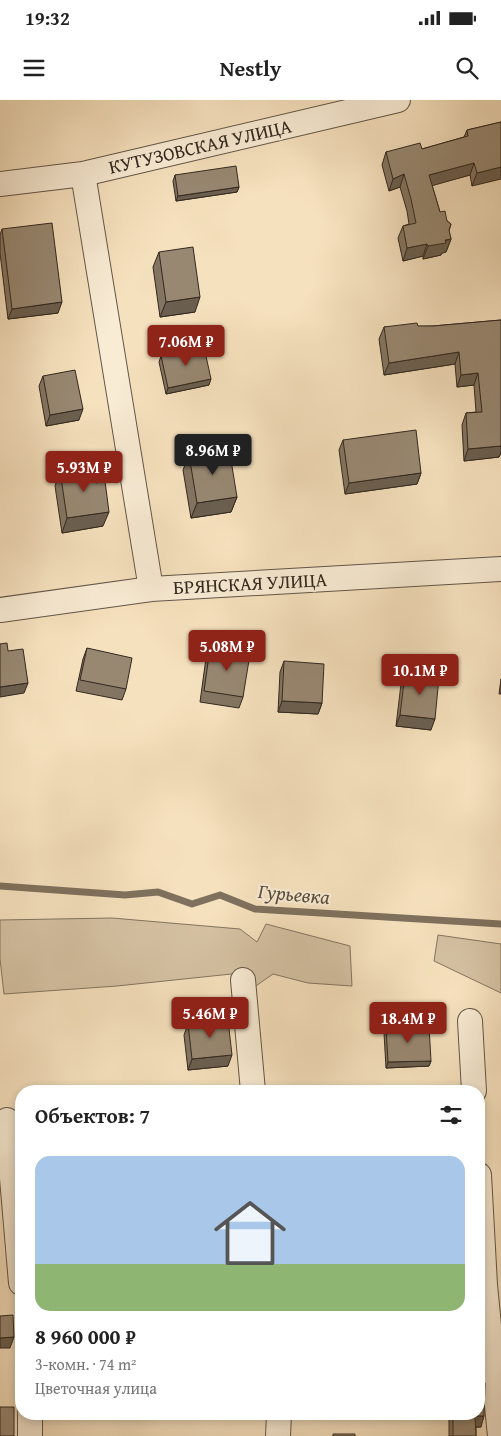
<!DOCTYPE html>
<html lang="ru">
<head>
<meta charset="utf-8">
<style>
	:root { --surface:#fff; --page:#f6f6f6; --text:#222; --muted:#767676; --accent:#8f2418 }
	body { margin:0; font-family:"Gentium Book Plus",serif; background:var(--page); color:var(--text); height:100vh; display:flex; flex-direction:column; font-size:19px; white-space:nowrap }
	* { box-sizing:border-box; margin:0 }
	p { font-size:16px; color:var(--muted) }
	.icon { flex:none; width:28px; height:28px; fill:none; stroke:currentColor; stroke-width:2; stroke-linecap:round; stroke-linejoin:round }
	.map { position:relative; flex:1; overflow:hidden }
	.sheet { position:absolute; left:15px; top:985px; width:470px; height:335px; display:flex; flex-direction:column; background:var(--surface); border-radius:20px; box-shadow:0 2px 8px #0003 }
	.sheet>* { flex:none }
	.price { position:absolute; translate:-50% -42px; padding:0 11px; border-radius:5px; background:var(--accent); color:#fff; font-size:16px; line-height:32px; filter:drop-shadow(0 1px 2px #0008) }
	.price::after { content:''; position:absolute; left:50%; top:30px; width:15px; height:11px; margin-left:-8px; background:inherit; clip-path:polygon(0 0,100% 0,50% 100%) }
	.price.active { background:#222; color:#fff }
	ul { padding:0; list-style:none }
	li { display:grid; align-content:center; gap:10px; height:265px; padding:0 20px }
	li span { display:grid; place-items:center; height:155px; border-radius:15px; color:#555 }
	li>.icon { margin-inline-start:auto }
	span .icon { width:90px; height:90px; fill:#fffc; stroke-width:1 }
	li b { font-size:21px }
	h2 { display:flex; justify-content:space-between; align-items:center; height:60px; padding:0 20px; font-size:21px }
	.status { display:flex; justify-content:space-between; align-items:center; height:35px; padding:0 25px; background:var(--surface); direction:ltr }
	.status svg { height:14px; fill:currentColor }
	header { display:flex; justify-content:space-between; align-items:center; height:65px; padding:0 20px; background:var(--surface); font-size:22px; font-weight:700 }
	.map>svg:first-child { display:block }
</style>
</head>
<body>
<div class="status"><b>19:32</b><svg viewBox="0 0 49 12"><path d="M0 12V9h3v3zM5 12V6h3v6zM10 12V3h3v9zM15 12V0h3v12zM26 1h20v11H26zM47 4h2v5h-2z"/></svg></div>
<header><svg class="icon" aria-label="menu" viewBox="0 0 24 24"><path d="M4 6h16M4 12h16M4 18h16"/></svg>Nestly<svg class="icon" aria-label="search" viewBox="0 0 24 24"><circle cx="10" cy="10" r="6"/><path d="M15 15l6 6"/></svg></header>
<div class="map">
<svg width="501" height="1336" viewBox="0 0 501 1336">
	<rect width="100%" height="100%" fill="#f6e1be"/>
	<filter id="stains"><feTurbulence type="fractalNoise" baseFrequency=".004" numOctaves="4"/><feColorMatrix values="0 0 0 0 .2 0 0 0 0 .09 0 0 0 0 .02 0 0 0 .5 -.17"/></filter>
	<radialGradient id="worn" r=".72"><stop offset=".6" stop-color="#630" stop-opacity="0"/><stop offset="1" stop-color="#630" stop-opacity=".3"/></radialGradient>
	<path fill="#d5c2a3" stroke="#847561" d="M 112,818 L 240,829 L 257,842 L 266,824 L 350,846 L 352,886 L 308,883 L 273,874 L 250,890 L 241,873 L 117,886 L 4,894 L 0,859 L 0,820 Z
		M 438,835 L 501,844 L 501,893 L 434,861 Z"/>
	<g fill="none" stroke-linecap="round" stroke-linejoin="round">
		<path stroke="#7f715e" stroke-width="7" d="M 0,786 L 125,795 L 158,792 L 192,804 L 220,795 L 255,809 L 501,824"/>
		<defs>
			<path id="minor" d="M 83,74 L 151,489
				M 0,84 L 83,74 L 398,0
				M 0,510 L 151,489 L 501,469
				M 243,880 L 253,991
				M 470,921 L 474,991
				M 7,1020 L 21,1183
				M 479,1075 L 485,1185 L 500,1336
				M 30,1314 L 30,1336
				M 278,1336 L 279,1314"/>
		</defs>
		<use href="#minor" stroke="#635647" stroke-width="26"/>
		<use href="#minor" stroke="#f9ecd5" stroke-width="24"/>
	</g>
	<path fill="#837562" stroke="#32281f" d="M 501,22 L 472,86 L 470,75 L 432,85 L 440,112 L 447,121 L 451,124 L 449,131 L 451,139 L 446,152 L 442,153 L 441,155 L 423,159 L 423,156 L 403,161 L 398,138 L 403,126 L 409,124 L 407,111 L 400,87 L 389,91 L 382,65 L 386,52 L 422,49 L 464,37 L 467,30 Z
		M 175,75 L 239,87 L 237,92 L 176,101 L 173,81 Z
		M 2,129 L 58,213 L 8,219 L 0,153 L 0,135 Z
		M 159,152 L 195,212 L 160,217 L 153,167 Z
		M 501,220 L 501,353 L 499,357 L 464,361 L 462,325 L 466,313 L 476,312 L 474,285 L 457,287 L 455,264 L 384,275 L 379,239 L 384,227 L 433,226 Z
		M 161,256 L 209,285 L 166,294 L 159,262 Z
		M 43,276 L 79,320 L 46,326 L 39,286 Z
		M 343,340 L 421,373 L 417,384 L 345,394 L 339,350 Z
		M 189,355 L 237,397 L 231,412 L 191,418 L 183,370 Z
		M 60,371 L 103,426 L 62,433 L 55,386 Z
		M 87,548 L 126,589 L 122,600 L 76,591 L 83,559 Z
		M 210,548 L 243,597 L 239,608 L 200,602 L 206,558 Z
		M 284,561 L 322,603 L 318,614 L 278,612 L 280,572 Z
		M 405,574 L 431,630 L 396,626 L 401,584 Z
		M 501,579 L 501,594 L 499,594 Z
		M 188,924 L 228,966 L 188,970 L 184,935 Z
		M 386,927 L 431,961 L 429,966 L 386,968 L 384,933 Z
		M 449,1314 L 479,1314 L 481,1327 L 476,1327 L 476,1336 L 449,1336 Z"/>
	<path fill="#6a5f50" stroke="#32281f" d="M 474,63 L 470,75 L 424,88 L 429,75 Z
		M 501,67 L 501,79 L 472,86 L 477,73 Z
		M 404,74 L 400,87 L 389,91 L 393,79 Z
		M 239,87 L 237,92 L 176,101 L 178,96 Z
		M 451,139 L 446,152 L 442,153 L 441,155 L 423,159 L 428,146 Z
		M 427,144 L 423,156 L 403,161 L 407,148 Z
		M 200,197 L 195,212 L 160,217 L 166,202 Z
		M 62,202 L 58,213 L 8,219 L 12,209 Z
		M 459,252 L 455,264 L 384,275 L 389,263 Z
		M 478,273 L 474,285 L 457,287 L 461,275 Z
		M 211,279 L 209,285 L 166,294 L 168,288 Z
		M 83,309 L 79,320 L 46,326 L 50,315 Z
		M 501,346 L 501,353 L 499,357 L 464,361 L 468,349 Z
		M 421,373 L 417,384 L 345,394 L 349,383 Z
		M 237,397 L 231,412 L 191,418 L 197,403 Z
		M 109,412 L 103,426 L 62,433 L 67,418 Z
		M 28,583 L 24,593 L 0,597 L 0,587 Z
		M 282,601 L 322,603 L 318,614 L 278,612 Z
		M 400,615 L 435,619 L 431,630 L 396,626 Z
		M 232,955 L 228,966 L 188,970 L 192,959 Z
		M 431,961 L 429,966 L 386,968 L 388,962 Z
		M 14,1237 L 10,1248 L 0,1248 L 0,1238 Z
		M 214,1314 L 244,1314 L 242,1318 L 212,1319 Z
		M 475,1316 L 484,1316 L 481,1327 L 472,1327 Z"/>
	<path fill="#988872" stroke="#32281f" d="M 501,22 L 501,67 L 477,73 L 474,63 L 429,75 L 440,112 L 445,111 L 447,121 L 451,124 L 449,130 L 451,139 L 445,140 L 446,143 L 428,146 L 427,144 L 407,148 L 403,126 L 416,123 L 411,99 L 404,74 L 393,79 L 386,52 L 420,43 L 422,49 L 468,36 L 467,30 Z
		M 236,66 L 239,87 L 178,96 L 175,75 Z
		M 52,123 L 62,202 L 12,209 L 2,129 Z
		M 193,147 L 200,197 L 166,202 L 159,152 Z
		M 501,220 L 501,346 L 468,349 L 466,313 L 482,312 L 478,273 L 461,275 L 459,252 L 389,263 L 384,227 L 417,223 L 418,226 L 433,226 Z
		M 204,247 L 211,279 L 168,288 L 161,256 Z
		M 75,270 L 83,309 L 50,315 L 43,276 Z
		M 416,330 L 421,373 L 349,383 L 343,340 Z
		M 229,348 L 237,397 L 197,403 L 189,355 Z
		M 94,366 L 96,383 L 105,381 L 109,412 L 67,418 L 60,371 Z
		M 7,543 L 8,551 L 23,549 L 28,583 L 0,587 L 0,544 Z
		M 87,548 L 132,558 L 126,589 L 80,580 Z
		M 210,548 L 250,554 L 243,597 L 204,591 Z
		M 284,561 L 324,564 L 322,603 L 282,601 Z
		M 405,574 L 439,577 L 435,619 L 400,615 Z
		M 228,920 L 232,955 L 192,959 L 188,924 Z
		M 429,926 L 431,961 L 388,962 L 386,927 Z
		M 319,986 L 319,990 L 329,991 L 289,991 L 289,987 Z
		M 13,1215 L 14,1237 L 0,1238 L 0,1216 Z
		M 479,1283 L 485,1283 L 484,1316 L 475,1316 L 476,1336 L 453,1336 L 453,1314 L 479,1314 Z
		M 0,1307 L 14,1307 L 14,1336 L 0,1336 Z
		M 333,1334 L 355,1334 L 355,1336 L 333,1336 Z"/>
	<g text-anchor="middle" stroke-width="4" stroke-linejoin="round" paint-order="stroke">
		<g font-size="19" fill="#32281f" stroke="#f9ecd5">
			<text transform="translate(200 46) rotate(-13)" y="7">КУТУЗОВСКАЯ УЛИЦА</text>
			<text transform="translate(250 483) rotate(-3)" y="7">БРЯНСКАЯ УЛИЦА</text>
		</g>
		<g font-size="20" font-style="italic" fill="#594d3e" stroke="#f9ecd5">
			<text transform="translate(294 794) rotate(5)" y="7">Гурьевка</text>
		</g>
	</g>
	<rect width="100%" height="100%" filter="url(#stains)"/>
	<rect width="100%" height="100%" fill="url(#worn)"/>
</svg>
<b class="price" style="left:186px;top:267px">7.06M ₽</b>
<b class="price active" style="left:213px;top:376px">8.96M ₽</b>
<b class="price" style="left:84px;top:393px">5.93M ₽</b>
<b class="price" style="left:227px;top:572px">5.08M ₽</b>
<b class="price" style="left:420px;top:596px">10.1M ₽</b>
<b class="price" style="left:210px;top:939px">5.46M ₽</b>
<b class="price" style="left:408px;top:944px">18.4M ₽</b>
<section class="sheet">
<h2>Объектов: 7<svg class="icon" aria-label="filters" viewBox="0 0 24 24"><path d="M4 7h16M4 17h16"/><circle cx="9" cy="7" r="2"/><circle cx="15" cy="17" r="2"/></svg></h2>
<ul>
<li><span style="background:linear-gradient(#a9c7e8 70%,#8fb573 0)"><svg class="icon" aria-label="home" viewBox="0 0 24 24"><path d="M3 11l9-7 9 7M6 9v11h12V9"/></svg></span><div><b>8 960 000 ₽</b><p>3-комн. · 74 m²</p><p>Цветочная улица</p></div></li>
</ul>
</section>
</div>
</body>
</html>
